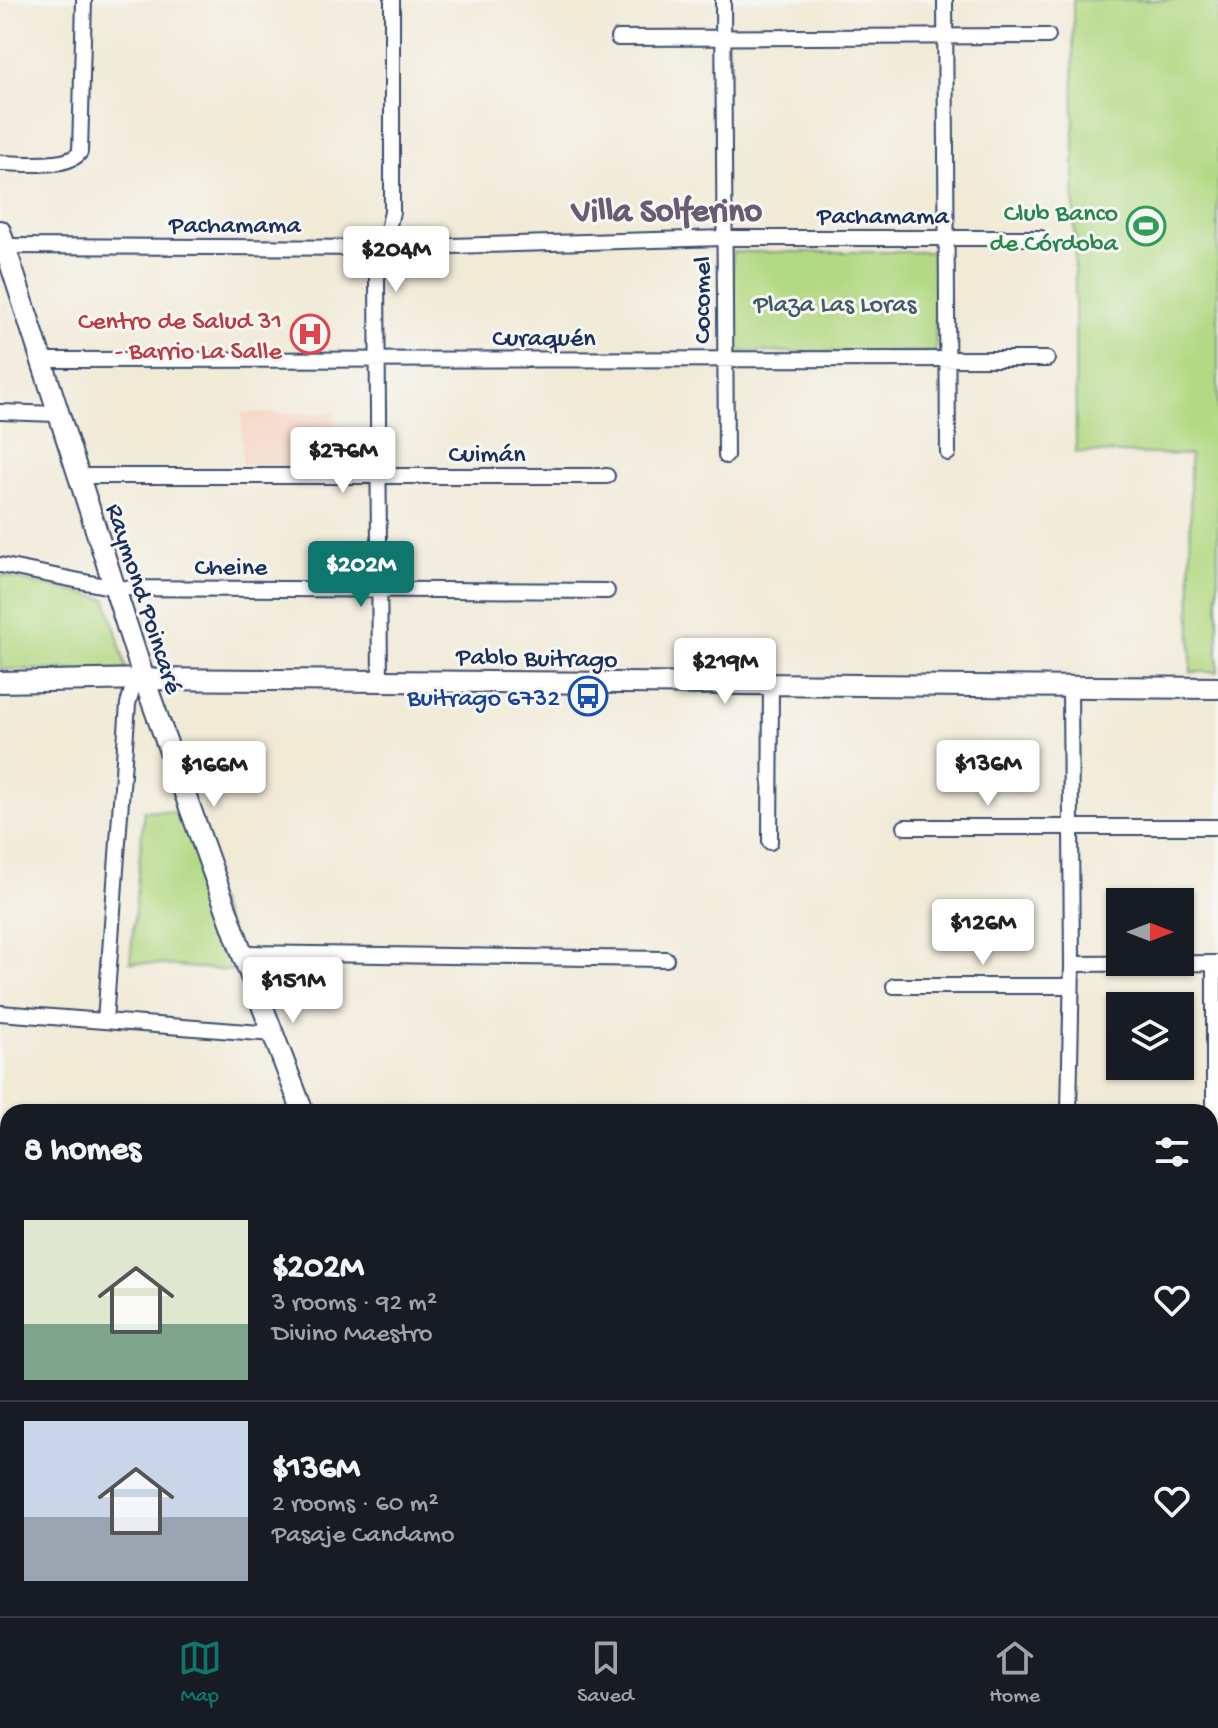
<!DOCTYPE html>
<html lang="en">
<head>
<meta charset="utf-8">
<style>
	:root { --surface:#171b24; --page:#242831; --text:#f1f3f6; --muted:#9ea1a6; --line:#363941; --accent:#0f766e }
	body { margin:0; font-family:"Gochi Hand",sans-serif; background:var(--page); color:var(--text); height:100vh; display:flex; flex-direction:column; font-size:30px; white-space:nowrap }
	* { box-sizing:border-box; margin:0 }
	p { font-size:26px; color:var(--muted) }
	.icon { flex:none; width:44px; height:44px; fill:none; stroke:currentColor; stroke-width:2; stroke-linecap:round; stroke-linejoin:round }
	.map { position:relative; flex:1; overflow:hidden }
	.side { position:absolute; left:0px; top:1104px; width:1218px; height:512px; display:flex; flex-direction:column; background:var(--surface); border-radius:24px 24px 0 0; box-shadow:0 2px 6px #0004 }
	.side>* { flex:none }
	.needle { width:52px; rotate:90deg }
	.tools { position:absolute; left:1106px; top:888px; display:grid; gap:16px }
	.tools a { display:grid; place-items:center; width:88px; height:88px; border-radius:0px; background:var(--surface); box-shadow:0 2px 6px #0004; font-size:40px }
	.price { position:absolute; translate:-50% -68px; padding:0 18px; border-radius:8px; background:#fff; color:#222; font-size:26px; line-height:52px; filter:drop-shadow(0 2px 4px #0008) }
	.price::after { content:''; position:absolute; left:50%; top:48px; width:24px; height:18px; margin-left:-12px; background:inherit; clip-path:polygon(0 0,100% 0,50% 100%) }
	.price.on { background:var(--accent); color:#fff }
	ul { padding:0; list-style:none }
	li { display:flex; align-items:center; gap:24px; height:200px; padding:0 24px }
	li+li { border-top:2px solid var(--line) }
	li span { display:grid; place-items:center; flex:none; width:224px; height:160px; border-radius:0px; color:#555 }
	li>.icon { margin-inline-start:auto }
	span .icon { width:96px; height:96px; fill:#fffc; stroke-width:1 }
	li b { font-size:34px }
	h2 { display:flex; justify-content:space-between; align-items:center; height:96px; padding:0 24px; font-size:34px }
	.menu { display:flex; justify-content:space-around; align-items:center; height:112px; border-top:2px solid var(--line); background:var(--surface); font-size:22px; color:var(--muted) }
	.menu a { display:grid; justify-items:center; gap:4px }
	.menu .on { color:var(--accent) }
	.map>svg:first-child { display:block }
</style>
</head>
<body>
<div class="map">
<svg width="1218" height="1616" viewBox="0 0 1218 1616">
	<rect width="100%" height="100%" fill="#f6f6f2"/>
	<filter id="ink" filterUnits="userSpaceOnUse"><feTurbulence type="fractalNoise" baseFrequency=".0125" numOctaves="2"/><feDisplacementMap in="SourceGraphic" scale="16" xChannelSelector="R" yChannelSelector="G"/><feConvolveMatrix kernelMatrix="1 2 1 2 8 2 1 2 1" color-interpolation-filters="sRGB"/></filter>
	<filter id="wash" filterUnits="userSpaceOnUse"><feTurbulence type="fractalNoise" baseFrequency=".006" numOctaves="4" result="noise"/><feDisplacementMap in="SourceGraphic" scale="32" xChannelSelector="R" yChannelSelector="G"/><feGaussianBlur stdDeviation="1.8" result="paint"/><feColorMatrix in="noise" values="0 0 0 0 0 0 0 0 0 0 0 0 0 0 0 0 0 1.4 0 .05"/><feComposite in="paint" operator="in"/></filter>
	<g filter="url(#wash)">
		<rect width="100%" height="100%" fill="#f1ead7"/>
		<path fill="#f4d3c0" d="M 242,413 L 334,413 L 335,465 L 242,466 Z"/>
		<path fill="#b2d983" stroke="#668470" stroke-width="2" d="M 1073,0 L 1218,0 L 1218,672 L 1191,672 L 1190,455 L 1076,452 Z
			M 732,252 L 935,252 L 936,352 L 736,352 Z
			M 0,575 L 107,599 L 127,671 L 0,669 Z
			M 144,810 L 184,813 L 244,972 L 130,962 Z"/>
	</g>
	<g filter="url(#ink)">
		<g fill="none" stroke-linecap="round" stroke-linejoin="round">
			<defs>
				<path id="street" d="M 723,0 L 726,456
					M 945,0 L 948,453
					M 618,38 L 1048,36
					M 0,163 C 20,163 69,169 80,152 L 84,0
					M 5,246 L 384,248 L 724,238 L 1041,238
					M 41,360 L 1047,359
					M 0,412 L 57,414
					M 79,476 L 607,476
					M 0,565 L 115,588 L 607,591
					M 380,681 L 377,278 L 392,212 L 392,0
					M 905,827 L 1218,827
					M 770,842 L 771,685
					M 242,953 L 666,959
					M 1072,964 L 1218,963
					M 894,986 L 1071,986
					M 0,1013 L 273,1034
					M 105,1021 L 128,704 L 135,679
					M 1069,1112 L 1072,964 L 1070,689
					M 0,1171 L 8,1172
					M 1214,1299 L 1214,963
					M 0,1304 L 8,1305
					M 1210,1436 L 1218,1435
					M 1210,1574 L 1218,1574
					M 635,1608 L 638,1616
					M 790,1608 L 793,1616
					M 933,1608 L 936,1616
					M 1069,1608 L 1072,1616
					M 1120,1608 L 1123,1616
					M 61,1616 L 61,1608
					M 551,1616 L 588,1608"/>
				<path id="secondary" d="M 0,231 L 144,679 L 242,953 L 303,1112
					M 0,682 L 144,679 L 1218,688
					M 489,1608 L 492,1616"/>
			</defs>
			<use href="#street" stroke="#3b4b70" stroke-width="18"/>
			<use href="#secondary" stroke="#3b4b70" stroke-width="24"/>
			<use href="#street" stroke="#fff" stroke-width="14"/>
			<use href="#secondary" stroke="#fff" stroke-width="20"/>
		</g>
	</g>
	<defs>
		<symbol id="stadium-ring" viewBox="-11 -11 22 22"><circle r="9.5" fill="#f6f6f2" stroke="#2e9e5b" stroke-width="1.5"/><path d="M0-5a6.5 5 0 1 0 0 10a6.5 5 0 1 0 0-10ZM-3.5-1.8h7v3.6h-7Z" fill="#2e9e5b"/></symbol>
		<symbol id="hospital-ring" viewBox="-11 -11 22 22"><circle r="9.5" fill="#f6f6f2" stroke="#e0444e" stroke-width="1.5"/><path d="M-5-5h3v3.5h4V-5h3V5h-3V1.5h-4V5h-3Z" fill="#e0444e"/></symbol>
		<symbol id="bus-ring" viewBox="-11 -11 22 22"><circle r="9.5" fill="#f6f6f2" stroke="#1a4fb4" stroke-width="1.5"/><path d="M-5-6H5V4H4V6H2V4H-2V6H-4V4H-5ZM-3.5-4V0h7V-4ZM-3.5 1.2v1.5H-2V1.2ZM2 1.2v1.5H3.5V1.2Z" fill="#1a4fb4"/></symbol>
	</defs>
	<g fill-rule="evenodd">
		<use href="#stadium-ring" x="1124" y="204" width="44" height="44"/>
		<use href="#hospital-ring" x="288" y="312" width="44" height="44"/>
		<use href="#bus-ring" x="566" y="674" width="44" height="44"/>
	</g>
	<g text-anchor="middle" stroke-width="6" stroke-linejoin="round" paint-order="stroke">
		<g font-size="26" fill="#27864d" stroke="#f6f6f2" text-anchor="end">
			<text x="1118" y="220">Club Banco<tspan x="1118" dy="30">de Córdoba</tspan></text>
		</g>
		<g font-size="26" fill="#1b2f5e" stroke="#f6f6f2">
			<text x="883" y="223">Pachamama</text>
			<text x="235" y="232">Pachamama</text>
			<text transform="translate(700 300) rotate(-90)" y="9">Cocomel</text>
			<text x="544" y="345">Curaquén</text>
			<text x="487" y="461">Cuimán</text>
			<text x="231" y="574">Cheine</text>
			<text transform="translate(146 598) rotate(72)" y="9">Raymond Poincaré</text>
			<text transform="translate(537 656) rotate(1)" y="9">Pablo Buitrago</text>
		</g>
		<g font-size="26" fill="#415a67" stroke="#f6f6f2">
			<text x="835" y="311">Plaza Las Loras</text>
		</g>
		<g font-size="26" fill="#be3a42" stroke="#f6f6f2" text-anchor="end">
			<text x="282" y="328">Centro de Salud 31<tspan x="282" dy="30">- Barrio La Salle</tspan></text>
		</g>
		<g font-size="26" fill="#164399" stroke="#f6f6f2" text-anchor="end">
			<text x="560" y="705">Buitrago 6732</text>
		</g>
		<g font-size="34" font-weight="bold" fill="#695b74" stroke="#f6f6f2">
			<text x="667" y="220">Villa Solferino</text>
		</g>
	</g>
</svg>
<div class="tools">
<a><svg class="needle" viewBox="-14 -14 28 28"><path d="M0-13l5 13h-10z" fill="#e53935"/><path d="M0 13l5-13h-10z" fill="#9ea1a6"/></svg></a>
<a><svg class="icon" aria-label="layers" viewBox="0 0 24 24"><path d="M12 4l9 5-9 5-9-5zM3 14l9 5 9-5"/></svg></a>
</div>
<b class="price" style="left:396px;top:294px">$204M</b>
<b class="price" style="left:343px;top:495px">$276M</b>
<b class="price on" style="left:361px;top:609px">$202M</b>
<b class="price" style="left:725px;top:706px">$219M</b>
<b class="price" style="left:988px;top:808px">$136M</b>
<b class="price" style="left:214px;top:809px">$166M</b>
<b class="price" style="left:983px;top:967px">$126M</b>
<b class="price" style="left:293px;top:1025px">$151M</b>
<section class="side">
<h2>8 homes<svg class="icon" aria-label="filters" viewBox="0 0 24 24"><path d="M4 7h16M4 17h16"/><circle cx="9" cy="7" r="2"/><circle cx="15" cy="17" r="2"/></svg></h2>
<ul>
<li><span style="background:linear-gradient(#dfe7d0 65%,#7fa58c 0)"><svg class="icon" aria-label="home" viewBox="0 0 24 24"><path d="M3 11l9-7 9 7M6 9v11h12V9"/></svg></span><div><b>$202M</b><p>3 rooms · 92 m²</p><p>Divino Maestro</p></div><svg class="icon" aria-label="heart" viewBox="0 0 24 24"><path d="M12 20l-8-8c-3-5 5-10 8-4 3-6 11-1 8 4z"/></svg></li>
<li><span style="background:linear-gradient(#c9d6e8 60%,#9aa5b1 0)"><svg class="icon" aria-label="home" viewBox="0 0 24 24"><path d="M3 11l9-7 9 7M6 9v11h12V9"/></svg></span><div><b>$136M</b><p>2 rooms · 60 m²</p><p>Pasaje Candamo</p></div><svg class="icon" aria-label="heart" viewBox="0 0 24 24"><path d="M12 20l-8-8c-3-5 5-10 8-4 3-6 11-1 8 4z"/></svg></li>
</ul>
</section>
</div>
<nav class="menu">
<a class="on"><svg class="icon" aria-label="map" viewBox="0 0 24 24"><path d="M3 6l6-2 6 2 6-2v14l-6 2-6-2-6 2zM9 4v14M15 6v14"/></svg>Map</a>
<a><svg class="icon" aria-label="saved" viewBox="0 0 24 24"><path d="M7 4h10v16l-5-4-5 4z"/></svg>Saved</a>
<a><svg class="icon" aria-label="home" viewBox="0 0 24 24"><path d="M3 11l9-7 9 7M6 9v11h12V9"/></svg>Home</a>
</nav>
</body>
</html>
